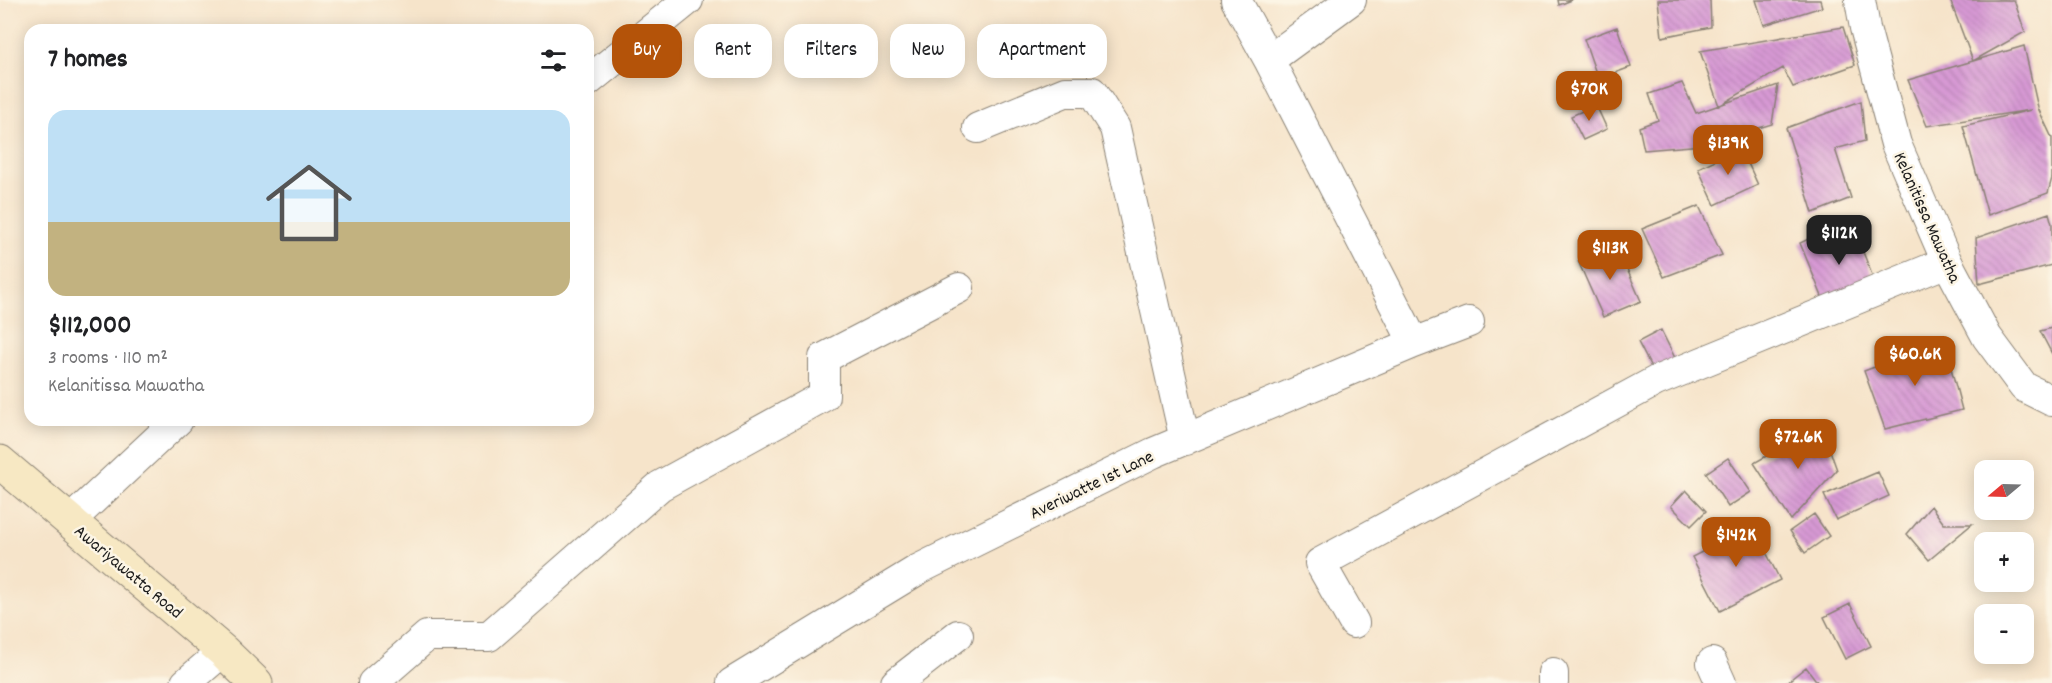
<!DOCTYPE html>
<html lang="en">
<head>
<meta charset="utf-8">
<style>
	:root { --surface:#fff; --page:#f2f2f2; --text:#202124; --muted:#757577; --accent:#b45309 }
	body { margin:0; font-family:Dekko,sans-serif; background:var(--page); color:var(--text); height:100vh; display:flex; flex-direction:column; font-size:22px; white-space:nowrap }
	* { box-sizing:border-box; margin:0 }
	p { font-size:20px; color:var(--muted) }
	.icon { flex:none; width:33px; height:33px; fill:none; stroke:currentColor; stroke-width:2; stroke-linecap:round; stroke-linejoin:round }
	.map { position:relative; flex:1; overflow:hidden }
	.drawer { position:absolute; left:24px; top:24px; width:570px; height:402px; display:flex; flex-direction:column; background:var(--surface); border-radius:18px; box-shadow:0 3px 15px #0003 }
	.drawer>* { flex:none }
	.top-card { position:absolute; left:612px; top:24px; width:570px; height:54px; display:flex; gap:12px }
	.needle { width:39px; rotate:251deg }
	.controls { position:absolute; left:1974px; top:460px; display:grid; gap:12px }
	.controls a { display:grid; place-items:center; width:60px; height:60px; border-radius:12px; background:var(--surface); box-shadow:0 3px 15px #0003; font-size:30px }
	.price { position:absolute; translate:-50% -51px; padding:0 14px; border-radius:12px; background:var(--accent); color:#fff; font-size:20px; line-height:39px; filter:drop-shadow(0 2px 3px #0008) }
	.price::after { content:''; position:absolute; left:50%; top:36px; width:18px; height:14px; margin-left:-9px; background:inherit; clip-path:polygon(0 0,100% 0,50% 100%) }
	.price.active { background:#222; color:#fff }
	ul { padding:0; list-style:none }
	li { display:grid; align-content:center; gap:12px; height:318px; padding:0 24px }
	li span { display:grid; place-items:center; height:186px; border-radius:18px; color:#555 }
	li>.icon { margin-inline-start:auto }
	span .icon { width:108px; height:108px; fill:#fffc; stroke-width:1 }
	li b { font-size:26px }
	h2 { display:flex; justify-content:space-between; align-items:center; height:72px; padding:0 24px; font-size:26px }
	.pill { padding:0 21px; border-radius:18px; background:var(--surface); box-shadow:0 3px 15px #0003; font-size:21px; line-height:54px }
	.pill.active { background:var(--accent); color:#fff }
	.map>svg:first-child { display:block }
</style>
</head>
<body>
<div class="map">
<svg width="2052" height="683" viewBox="0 0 2052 683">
	<defs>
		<pattern id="building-back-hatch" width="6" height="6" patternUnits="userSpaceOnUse" patternTransform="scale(1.5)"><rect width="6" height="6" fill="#d799d4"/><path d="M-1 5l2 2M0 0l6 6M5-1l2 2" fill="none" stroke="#b883b5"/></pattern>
	</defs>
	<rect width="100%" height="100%" fill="#fcf5e5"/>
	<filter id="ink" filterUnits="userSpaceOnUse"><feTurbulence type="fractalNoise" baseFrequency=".0167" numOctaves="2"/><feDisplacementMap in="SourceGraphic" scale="12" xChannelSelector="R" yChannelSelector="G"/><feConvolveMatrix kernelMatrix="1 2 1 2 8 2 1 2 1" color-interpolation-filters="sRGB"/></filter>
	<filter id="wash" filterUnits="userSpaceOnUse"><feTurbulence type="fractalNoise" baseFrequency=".008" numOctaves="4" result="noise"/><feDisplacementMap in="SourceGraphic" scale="24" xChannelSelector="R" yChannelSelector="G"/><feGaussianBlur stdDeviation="1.35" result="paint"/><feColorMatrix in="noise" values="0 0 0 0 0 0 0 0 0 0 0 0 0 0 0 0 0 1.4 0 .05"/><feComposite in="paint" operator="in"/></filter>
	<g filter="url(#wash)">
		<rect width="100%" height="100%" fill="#f6e4ca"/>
		<g id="blocks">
			<path fill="url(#building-back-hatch)" d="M 1558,0 L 1572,0 L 1559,5 Z
				M 1658,0 L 1710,0 L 1711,27 L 1662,37 Z
				M 1756,0 L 1820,0 L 1822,7 L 1764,25 Z
				M 1950,0 L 2014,0 L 2025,32 L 1973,61 L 2024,46 L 2038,108 L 2052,138 L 2052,178 L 2048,193 L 1988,215 L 1963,126 L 2031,110 L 1927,126 L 1908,80 L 1973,61 Z
				M 1617,27 L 1631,67 L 1598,79 L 1584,39 Z
				M 1843,27 L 1855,65 L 1793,87 L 1783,68 L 1719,106 L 1700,51 Z
				M 1682,83 L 1696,113 L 1778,85 L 1772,124 L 1703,145 L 1644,150 L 1639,127 L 1658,120 L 1649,94 Z
				M 1861,101 L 1865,141 L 1835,149 L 1851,198 L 1813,213 L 1786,128 Z
				M 1596,105 L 1607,129 L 1583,140 L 1571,116 Z
				M 1741,148 L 1758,185 L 1715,205 L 1698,168 Z
				M 1699,206 L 1722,255 L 1664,277 L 1642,229 Z
				M 2049,213 L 2052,224 L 2052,265 L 1979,284 L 1976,238 Z
				M 1850,219 L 1878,290 L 1828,311 L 1800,243 Z
				M 1616,244 L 1641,301 L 1603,317 L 1578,261 Z
				M 2052,328 L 2052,354 L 2040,331 Z
				M 1661,330 L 1676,360 L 1653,371 L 1638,342 Z
				M 1944,341 L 1962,410 L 1885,429 L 1864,371 Z
				M 1821,425 L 1837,470 L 1791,520 L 1754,463 Z
				M 1728,458 L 1751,492 L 1728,507 L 1706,473 Z
				M 1878,472 L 1889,496 L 1836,520 L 1824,495 Z
				M 1686,490 L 1706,511 L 1691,526 L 1671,506 Z
				M 1931,506 L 1944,524 L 1972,524 L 1929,560 L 1907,534 Z
				M 1814,514 L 1829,536 L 1805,553 L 1790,531 Z
				M 1753,526 L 1780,580 L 1720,611 L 1692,557 Z
				M 1850,604 L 1871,646 L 1845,659 L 1824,617 Z
				M 1806,667 L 1818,683 L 1786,683 Z"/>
		</g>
	</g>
	<g filter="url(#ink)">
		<use href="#blocks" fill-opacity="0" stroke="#898073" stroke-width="1.5"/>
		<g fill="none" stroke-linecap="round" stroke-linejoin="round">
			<defs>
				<path id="street" d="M 1236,0 L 1269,60 L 1414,343
					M 1860,0 L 1865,28 L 1896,144 L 1947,262 L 1987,337 L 2024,387 L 2052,401
					M 1269,60 L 1351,0
					M 588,81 L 688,0
					M 978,128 L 1065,92 L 1092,92 L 1115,128 L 1185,440
					M 70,521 L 178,420
					M 1354,623 L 1320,563 L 1656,381 L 1947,262
					M 1712,663 L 1721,683
					M 1553,673 L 1553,683
					M 186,683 L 223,651
					M 373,683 L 427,636 L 489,636 L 660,486 L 824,396 L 824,358 L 959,288
					M 732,683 L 919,569 L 1153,453 L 1414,343 L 1469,322
					M 896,683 L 958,635"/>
				<path id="secondary" d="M 0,462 L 223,651 L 256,683"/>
			</defs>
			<use href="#street" stroke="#898073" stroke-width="32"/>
			<use href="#secondary" stroke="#898073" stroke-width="35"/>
			<use href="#street" stroke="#fff" stroke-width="30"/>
			<use href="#secondary" stroke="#f7e8c3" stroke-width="33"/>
		</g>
	</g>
	<g text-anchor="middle" stroke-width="5" stroke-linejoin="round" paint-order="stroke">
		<g font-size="18" fill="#1c1c1c" stroke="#fcf5e5">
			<text transform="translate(1928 217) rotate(66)" y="6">Kelanitissa Mawatha</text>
			<text transform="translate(1091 484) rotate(-26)" y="6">Averiwatte 1st Lane</text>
			<text transform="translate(129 571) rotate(40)" y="6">Awariyawatta Road</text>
		</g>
	</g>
</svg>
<div class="controls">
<a><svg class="needle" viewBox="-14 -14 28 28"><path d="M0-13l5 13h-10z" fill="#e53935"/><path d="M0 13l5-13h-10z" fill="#757577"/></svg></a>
<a>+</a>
<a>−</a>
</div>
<b class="price" style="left:1589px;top:122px">$70K</b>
<b class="price" style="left:1728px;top:176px">$139K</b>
<b class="price active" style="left:1839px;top:266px">$112K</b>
<b class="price" style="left:1610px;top:281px">$113K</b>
<b class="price" style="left:1915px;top:387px">$60.6K</b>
<b class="price" style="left:1798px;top:470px">$72.6K</b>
<b class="price" style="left:1736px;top:568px">$142K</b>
<div class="top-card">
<a class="pill active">Buy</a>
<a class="pill">Rent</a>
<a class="pill">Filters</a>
<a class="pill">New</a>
<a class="pill">Apartment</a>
</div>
<section class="drawer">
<h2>7 homes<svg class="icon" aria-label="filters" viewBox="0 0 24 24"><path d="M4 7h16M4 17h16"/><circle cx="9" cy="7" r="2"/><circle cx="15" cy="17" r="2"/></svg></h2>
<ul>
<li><span style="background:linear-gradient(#bfe0f5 60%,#c2b280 0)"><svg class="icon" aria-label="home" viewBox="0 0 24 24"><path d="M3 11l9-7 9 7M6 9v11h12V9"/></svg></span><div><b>$112,000</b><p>3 rooms · 110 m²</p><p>Kelanitissa Mawatha</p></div></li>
</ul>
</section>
</div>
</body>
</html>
